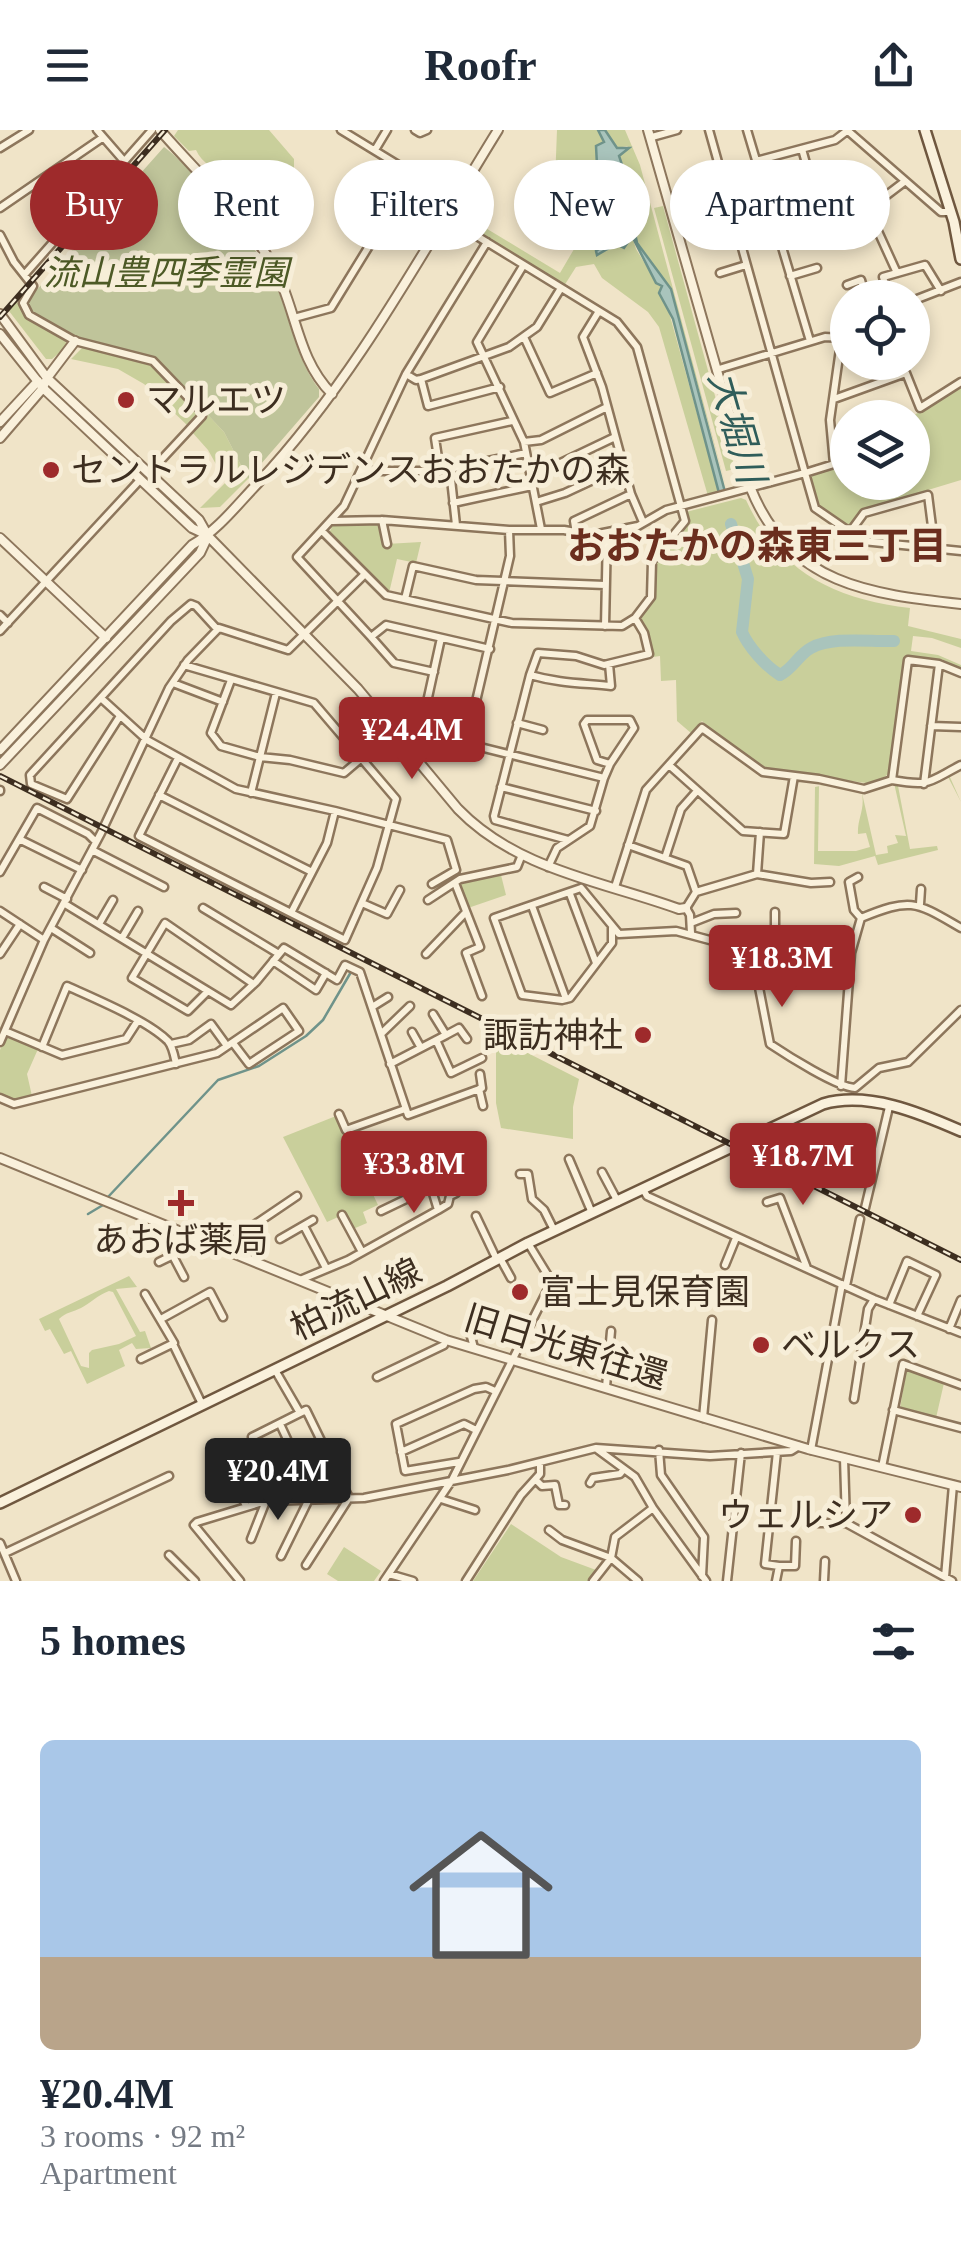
<!DOCTYPE html>
<html lang="en">
<head>
<meta charset="utf-8">
<style>
	:root { --surface:#fff; --page:#f2f2f3; --text:#1f2937; --muted:#747a83; --line:#e0e1e3; --accent:#9e2a2b }
	body { margin:0; font-family:"Times New Roman","Noto Sans JP",serif; background:var(--page); color:var(--text); height:100vh; display:flex; flex-direction:column; font-size:38px; white-space:nowrap }
	* { box-sizing:border-box; margin:0 }
	p { font-size:32px; color:var(--muted) }
	.icon { flex:none; width:55px; height:55px; fill:none; stroke:currentColor; stroke-width:2; stroke-linecap:round; stroke-linejoin:round }
	.map { position:relative; height:1451px; overflow:hidden }
	.side { display:flex; flex-direction:column; background:var(--surface); flex:1 }
	.side>* { flex:none }
	.hud { position:absolute; left:30px; top:30px; width:902px; height:90px; display:flex; gap:20px }
	.buttons { position:absolute; left:830px; top:150px; display:grid; gap:20px }
	.buttons a { display:grid; place-items:center; width:100px; height:100px; border-radius:50%; background:var(--surface); box-shadow:0 5px 15px #0003; font-size:50px }
	.price { position:absolute; translate:-50% -85px; padding:0 22px; border-radius:10px; background:var(--accent); color:#fff; font-size:32px; line-height:65px; filter:drop-shadow(0 2px 5px #0008) }
	.price::after { content:''; position:absolute; left:50%; top:60px; width:30px; height:22px; margin-left:-15px; background:inherit; clip-path:polygon(0 0,100% 0,50% 100%) }
	.price.current { background:#222; color:#fff }
	ul { padding:0; list-style:none }
	li { display:grid; align-content:center; gap:20px; height:530px; padding:0 40px }
	li+li { border-top:2px solid var(--line) }
	li span { display:grid; place-items:center; height:310px; border-radius:15px; color:#555 }
	li>.icon { margin-inline-start:auto }
	span .icon { width:180px; height:180px; fill:#fffc; stroke-width:1 }
	li b { font-size:42px }
	h2 { display:flex; justify-content:space-between; align-items:center; height:120px; padding:0 40px; font-size:42px }
	.pill { padding:0 35px; border-radius:45px; background:var(--surface); box-shadow:0 5px 15px #0003; font-size:35px; line-height:90px }
	.pill.current { background:var(--accent); color:#fff }
	header { display:flex; justify-content:space-between; align-items:center; height:130px; padding:0 40px; background:var(--surface); font-size:45px; font-weight:700 }
	.map>svg:first-child { display:block }
</style>
</head>
<body>
<header><svg class="icon" aria-label="menu" viewBox="0 0 24 24"><path d="M4 6h16M4 12h16M4 18h16"/></svg>Roofr<svg class="icon" aria-label="share" viewBox="0 0 24 24"><path d="M12 15V3M7 8l5-5 5 5M5 13v7h14v-7"/></svg></header>
<div class="map">
<svg width="961" height="1451" viewBox="0 0 961 1451">
	<rect width="100%" height="100%" fill="#f0e4c8"/>
	<path fill="#c9cf9b" fill-rule="evenodd" d="M 178,0 L 269,0 L 294,29 L 294,50 L 264,84 L 261,81 L 256,86 C 243,74 236,62 224,49 C 215,37 202,34 196,20 L 189,21 L 174,6 Z
		M 557,0 L 598,0 L 604,12 L 599,40 L 606,41 L 611,51 L 603,75 L 604,87 L 619,97 L 619,105 L 601,117 L 604,122 L 617,114 L 624,118 L 632,106 L 636,119 L 658,155 L 662,157 L 719,363 L 708,366 L 659,197 L 648,182 L 602,148 L 594,134 L 576,137 L 564,156 L 458,91 L 459,82 L 560,143 L 577,114 L 572,97 L 559,87 L 559,79 L 554,78 Z
		M 605,0 L 625,0 L 640,35 L 727,361 L 671,159 L 637,113 L 636,66 L 619,25 L 628,16 L 617,18 Z
		M 663,76 L 735,339 L 726,341 L 654,78 Z
		M 17,172 L 26,186 L 65,210 L 67,216 L 52,229 L 46,229 L 9,181 Z
		M 84,216 L 149,233 L 197,282 L 197,287 L 188,296 L 144,254 L 118,239 L 71,229 Z
		M 961,256 L 961,350 L 862,380 L 850,396 L 818,377 L 809,347 L 837,337 L 836,313 L 847,311 L 848,352 L 912,352 L 911,287 Z
		M 208,285 L 224,302 L 248,349 L 220,377 L 200,378 L 226,352 L 208,320 L 192,302 Z
		M 741,368 L 746,370 C 779,442 834,469 910,478 L 908,496 L 961,509 L 961,518 L 932,508 L 913,506 L 911,521 L 938,525 L 961,535 L 961,539 L 930,528 L 904,526 L 890,643 L 874,654 L 766,640 L 727,615 L 702,591 L 691,603 L 677,591 L 676,550 L 661,551 L 660,526 L 653,527 L 647,500 L 640,490 L 654,468 L 655,433 L 689,392 L 686,382 Z
		M 357,391 L 378,392 L 386,414 L 421,412 L 416,433 L 397,429 L 389,463 L 329,403 L 333,395 Z
		M 949,645 L 961,672 L 948,647 C 930,660 919,658 898,656 L 910,719 L 937,716 L 938,720 L 878,735 L 875,726 L 839,736 L 814,734 L 815,657 L 829,654 L 862,663 L 876,725 L 888,723 L 887,716 L 898,713 L 895,705 L 906,706 L 894,653 L 925,658 ZM 832,655 L 862,664 C 865,680 857,689 858,704 L 866,703 L 870,717 L 856,721 L 818,721 L 819,656 Z
		M 500,741 L 506,765 L 468,778 L 459,755 Z
		M 10,907 L 38,919 L 27,944 L 32,966 L 12,970 L 0,964 L 0,920 L 5,908 Z
		M 496,907 L 579,949 L 573,977 L 573,1009 L 501,998 L 496,973 Z
		M 336,986 L 378,1075 L 363,1082 L 367,1093 L 353,1099 L 345,1084 L 327,1092 L 283,1007 Z
		M 129,1146 L 137,1157 L 116,1159 L 140,1202 L 145,1201 L 151,1218 L 136,1219 L 132,1213 L 119,1220 L 125,1236 L 87,1254 L 71,1221 L 64,1224 L 50,1199 L 45,1201 L 39,1189 ZM 109,1161 L 113,1162 L 136,1206 L 119,1214 L 92,1220 L 89,1223 L 89,1238 L 81,1236 L 59,1189 C 66,1182 73,1182 81,1178 C 89,1174 98,1165 109,1161 Z
		M 910,1240 L 944,1253 L 936,1288 L 900,1279 L 906,1242 Z
		M 511,1394 L 561,1427 L 596,1440 L 588,1451 L 473,1451 Z
		M 344,1417 L 381,1441 L 374,1451 L 338,1451 L 327,1444 Z"/>
	<path fill="#bfc49a" d="M 164,17 C 192,37 260,120 275,153 C 291,189 295,227 319,259 L 319,267 L 248,349 L 224,302 L 152,226 L 72,206 L 30,182 L 26,172 Z"/>
	<path fill="#a9c4bc" stroke="#6f938a" stroke-width="2.5" d="M 598,0 L 605,0 L 617,18 L 629,18 L 619,26 L 641,90 L 635,103 L 637,113 L 671,159 L 725,362 L 719,363 L 673,189 L 659,163 L 662,156 L 656,153 L 632,106 L 624,118 L 616,114 L 597,125 L 596,121 L 619,105 L 618,97 L 604,87 L 603,64 L 611,51 L 608,43 L 602,42 L 597,35 L 596,16 L 604,12 Z"/>
	<g fill="none" stroke-linecap="round" stroke-linejoin="round">
		<path stroke="#6f938a" stroke-width="2.5" d="M 108,1067 L 218,950 L 259,936 L 306,906 L 323,890 L 351,842
			M 88,1084 L 103,1075"/>
		<path stroke="#a9c4bc" stroke-width="12" d="M 731,394 L 748,449 L 742,502 C 748,516 765,536 780,545 C 793,539 798,525 811,518 C 833,506 870,512 894,511"/>
		<defs>
			<path id="minor" d="M 97,0 L 124,31
				M 415,0 L 420,3 L 427,0
				M 747,0 L 810,211
				M 847,0 L 941,82 L 951,82
				M 652,7 L 677,0
				M 0,18 L 29,0
				M 802,19 L 821,87
				M 375,20 L 387,0
				M 756,31 L 835,10 L 848,0
				M 866,75 L 897,143
				M 0,78 L 102,8
				M 0,105 L 14,132 L 33,156 L 23,173 L 29,185 L 75,211 L 153,231 L 202,282 L 202,286 L 149,343
				M 740,111 L 879,71 L 904,52
				M 487,112 L 406,244 L 416,250 L 421,249 L 509,217 L 537,197 L 561,158
				M 523,136 L 477,212 L 524,312 L 541,399
				M 720,143 L 746,135
				M 25,144 L 152,0
				M 790,146 L 817,138
				M 847,155 L 861,150 L 866,168
				M 889,168 L 883,147 L 925,135 L 941,161
				M 912,171 L 961,152
				M 599,181 L 583,207 L 602,257 L 631,364 L 643,392
				M 294,188 L 331,178 L 401,64 L 418,59
				M 848,190 L 844,191 L 830,290 L 834,334 L 805,343 L 815,378 L 863,411 L 961,421
				M 524,207 L 550,263 L 597,243
				M 719,239 L 825,207 L 841,208
				M 406,244 L 344,376 L 297,427 L 371,507 L 386,495 L 490,519
				M 421,249 L 428,276 L 500,257
				M 834,269 L 906,243 L 920,278 L 961,252
				M 512,291 L 435,308 L 440,341 L 526,323
				M 524,312 L 541,310 L 607,277
				M 450,340 L 456,395
				M 361,341 L 440,341
				M 530,342 L 548,339 L 615,307
				M 536,372 L 565,363 L 623,336
				M 453,373 L 532,356
				M 382,390 L 387,414
				M 332,391 L 382,390 L 509,400 L 564,400 L 593,405 L 638,396 L 666,380 L 805,343 L 709,0
				M 322,401 L 386,465 L 512,493 L 622,496 L 635,488 L 651,467 L 652,431 L 685,391 L 637,217 L 617,192 L 423,73 L 413,44 L 341,0
				M 850,402 L 864,383 L 928,365 L 935,420
				M 576,403 L 574,391 L 631,364
				M 405,469 L 413,436 L 476,450 L 605,455
				M 0,485 L 8,493
				M 605,496 L 607,403
				M 0,501 L 140,350
				M 371,507 L 394,533 L 434,542
				M 184,535 L 314,573 L 396,669 L 377,738 L 345,810 L 291,783
				M 530,545 C 558,553 582,553 611,556 L 609,534
				M 231,550 L 211,603 L 221,616 L 260,627 L 276,563
				M 173,553 L 223,572
				M 102,569 L 147,610 L 236,659 L 335,681 L 327,713 L 291,783 L 139,706 L 178,628
				M 120,586 L 67,669 L 31,654 L 30,645 L 171,491 L 191,474 L 196,476 L 217,499
				M 517,593 L 543,600
				M 931,596 L 961,597
				M 466,614 L 510,426 L 509,400
				M 416,627 L 440,607 L 604,648 L 590,696 L 557,718 L 548,737
				M 669,635 L 743,701 L 784,704 L 794,646
				M 604,648 L 610,634 L 597,630 L 584,594 L 587,590 L 630,590 L 634,598 L 610,634
				M 892,650 C 931,657 928,652 961,635
				M 924,654 L 939,534
				M 501,657 L 596,681
				M 0,661 L 0,660
				M 251,663 L 260,627 L 290,630 L 344,643 L 427,572 L 441,508
				M 159,665 L 312,742
				M 335,681 L 447,710 L 456,740 L 432,754
				M 19,709 L 82,740
				M 568,710 L 495,690 L 494,686 L 530,545 L 538,523 L 576,526 L 604,535 L 649,524 L 644,503 L 635,488
				M 628,715 L 687,736 L 696,762
				M 92,720 L 164,757
				M 665,728 L 681,679 L 697,661
				M 0,742 L 37,678 L 88,704 L 96,712
				M 757,744 L 811,753 L 830,752
				M 858,747 L 849,752 L 854,780 L 861,788
				M 455,753 L 480,817 L 466,823 L 482,866
				M 44,757 L 67,769
				M 615,757 L 646,660 L 702,598 L 763,642 L 819,649 L 864,659 L 892,650 L 908,530 L 939,534 L 961,543
				M 581,758 L 619,804 L 676,801 L 747,820 L 754,832 L 770,914 C 788,926 837,957 855,958 L 879,938 L 908,932 L 961,880
				M 581,758 L 494,788 L 522,865 L 562,870 L 570,868 L 612,813 L 612,798
				M 570,764 L 596,833
				M 428,770 L 460,749 L 517,737 L 521,727
				M 362,773 L 387,784 L 400,760
				M 65,774 L 231,875 L 256,852 L 284,818 L 337,850 L 345,835 L 360,842 L 408,985 L 482,958 L 480,944
				M 920,774 L 921,759
				M 532,776 L 566,869
				M 203,778 L 279,824
				M 0,781 L 44,810
				M 775,782 L 775,820
				M 691,793 L 714,784 L 736,783
				M 99,794 L 113,770
				M 51,798 L 90,823
				M 691,803 L 690,785 L 686,778 L 696,762 L 757,744 L 760,702
				M 122,808 L 138,781
				M 0,824 L 20,794
				M 426,824 L 466,782
				M 752,824 L 757,820 L 851,823
				M 273,831 L 316,860 L 326,843
				M 208,861 L 188,881 L 132,848 L 165,793 L 252,853
				M 372,877 L 388,867
				M 5,901 L 62,925 L 126,909 L 137,892
				M 412,902 L 421,918
				M 382,903 L 410,876
				M 446,905 L 459,898 L 467,909
				M 436,910 L 451,943 L 482,928
				M 0,912 L 44,810 L 101,703 L 169,558 L 188,530 L 219,498 L 288,520 L 365,444
				M 171,914 L 189,910 L 211,894 L 227,916
				M 42,917 L 67,856 C 95,869 147,890 168,911 C 173,917 174,925 176,934
				M 390,934 L 446,905 L 433,884
				M 841,956 L 851,823 L 861,788 C 912,767 916,772 961,798
				M 479,959 L 483,976
				M 0,968 L 14,974 L 217,923 L 283,878 L 299,901 L 249,934 L 233,913
				M 339,984 L 346,1000 L 405,979
				M 569,1029 L 592,1083
				M 391,1040 L 420,1025
				M 602,1042 L 618,1072
				M 520,1044 L 528,1044 L 532,1069 L 544,1080 L 554,1100
				M 644,1061 L 647,1066 L 874,1169 L 961,1203
				M 767,1072 L 780,1068 L 807,1138
				M 865,1078 L 889,977
				M 438,1080 L 448,1074 L 450,1066 L 456,1063 L 452,1046
				M 342,1085 L 362,1122
				M 476,1086 L 496,1128
				M 304,1096 L 326,1138
				M 280,1109 L 313,1090
				M 220,1118 L 297,1066
				M 173,1126 L 184,1147
				M 500,1128 L 511,1148
				M 159,1132 L 202,1111
				M 725,1135 L 736,1108
				M 300,1150 L 348,1130 L 438,1080 L 431,1057 L 381,1081
				M 846,1156 L 860,1089
				M 889,1175 L 907,1131 L 936,1145 L 917,1186
				M 161,1189 L 210,1162 L 223,1187
				M 949,1199 L 961,1170
				M 173,1214 L 202,1274
				M 474,1218 L 469,1199 L 486,1191
				M 141,1229 L 174,1213 L 145,1164
				M 275,1240 L 300,1283
				M 377,1247 L 444,1215 L 446,1210
				M 606,1257 L 611,1201
				M 854,1269 L 868,1179 L 874,1169
				M 893,1280 L 961,1298
				M 703,1288 L 712,1190
				M 280,1294 L 312,1363 L 281,1426
				M 597,1319 L 635,1347 L 653,1378 L 706,1451
				M 659,1320 L 661,1345 L 704,1407 L 702,1446
				M 811,1320 L 842,1154
				M 401,1322 L 464,1294 L 476,1300
				M 777,1322 L 765,1434 L 779,1436
				M 844,1328 L 846,1393 L 952,1451
				M 459,1332 L 405,1341 L 396,1294 L 474,1259 L 486,1257 L 495,1261
				M 882,1337 L 903,1234 L 961,1255
				M 231,1344 L 246,1376
				M 536,1350 L 542,1356 L 555,1355 L 559,1375 L 565,1375
				M 590,1353 L 593,1348 L 620,1344 L 624,1339
				M 441,1369 L 475,1380
				M 281,1370 L 252,1307 L 306,1280 L 349,1368 L 306,1435
				M 818,1393 L 844,1393
				M 549,1400 L 562,1410 L 611,1428 L 638,1451
				M 251,1409 L 266,1371
				M 0,1413 L 16,1451
				M 5,1423 L 169,1346
				M 169,1425 L 195,1451
				M 389,1444 L 413,1451
				M 945,1447 L 953,1355
				M 240,1451 L 194,1395 L 197,1392 L 266,1371 L 364,1368 L 508,1340 L 596,1318 L 710,1326 L 791,1321 L 799,1316
				M 384,1451 L 452,1350 L 549,1157 L 547,1144 L 528,1113
				M 466,1451 L 521,1365 L 540,1344 L 540,1333
				M 593,1451 L 611,1428 L 615,1407 L 653,1378
				M 727,1451 L 741,1323
				M 776,1451 L 779,1436 L 795,1436 L 796,1411
				M 824,1451 L 825,1431"/>
			<path id="tertiary" d="M 160,0 C 198,44 252,93 278,145 C 297,186 299,231 332,264
				M 648,0 L 751,359 C 790,455 870,464 961,474
				M 0,184 L 47,248 L 199,390 L 208,406 L 358,559 L 458,679 C 517,740 602,751 679,779 L 686,778
				M 0,204 L 43,258 L 192,398 L 207,405
				M 0,292 L 38,251
				M 0,308 L 43,258 L 47,248 L 75,211
				M 0,408 L 106,508
				M 0,620 L 192,415 C 218,400 237,375 258,353 C 356,248 423,121 498,0
				M 0,635 L 200,423 L 208,406
				M 0,1028 L 446,1210 L 808,1319 L 961,1357"/>
			<path id="secondary" d="M 925,0 L 954,92 L 961,129
				M 0,1373 L 447,1156 L 528,1113 L 823,974 C 868,961 920,983 961,1001"/>
		</defs>
		<use href="#minor" stroke="#8d765c" stroke-width="11"/>
		<use href="#tertiary" stroke="#8d765c" stroke-width="12"/>
		<use href="#secondary" stroke="#6f573f" stroke-width="14"/>
		<use href="#minor" stroke="#faf1dc" stroke-width="6"/>
		<use href="#tertiary" stroke="#faf1dc" stroke-width="8"/>
		<use href="#secondary" stroke="#faf1dc" stroke-width="9"/>
		<defs>
			<path id="rail" d="M 0,187 L 165,0
				M 0,646 L 961,1130"/>
		</defs>
		<use href="#rail" stroke="#3d2e20" stroke-width="6"/>
		<use href="#rail" stroke="#f7eed8" stroke-width="2.5" stroke-dasharray="8" stroke-linecap="butt"/>
	</g>
	<g fill="#9e2a2b" stroke="#f7eed8" stroke-width="4">
		<circle cx="126" cy="270" r="10"/>
		<circle cx="51" cy="340" r="10"/>
		<circle cx="643" cy="905" r="10"/>
		<path d="M176 1058h10v10h10v10h-10v10h-10v-10h-10v-10h10z"/>
		<circle cx="520" cy="1162" r="10"/>
		<circle cx="761" cy="1215" r="10"/>
		<circle cx="913" cy="1385" r="10"/>
	</g>
	<g text-anchor="middle" stroke-width="10" stroke-linejoin="round" paint-order="stroke">
		<g font-size="35" font-style="italic" fill="#4d5a26" stroke="#f7eed8">
			<text x="166" y="155">流山豊四季霊園</text>
		</g>
		<g font-size="35" fill="#3d2e20" stroke="#f7eed8" text-anchor="start">
			<text x="146" y="282">マルエツ</text>
			<text x="71" y="352">セントラルレジデンスおおたかの森</text>
			<text x="623" y="917" text-anchor="end">諏訪神社</text>
			<text x="181" y="1122" text-anchor="middle">あおば薬局</text>
			<text x="540" y="1174">富士見保育園</text>
			<text x="781" y="1227">ベルクス</text>
			<text x="893" y="1397" text-anchor="end">ウェルシア</text>
		</g>
		<g font-size="35" fill="#3d2e20" stroke="#f7eed8">
			<text transform="translate(356 1169) rotate(-26)" y="12">柏流山線</text>
			<text transform="translate(566 1217) rotate(17)" y="12">旧日光東往還</text>
		</g>
		<g font-size="38" font-style="italic" fill="#2f5d5a" stroke="#f7eed8">
			<text transform="translate(737 297) rotate(74)" y="13">大堀川</text>
		</g>
		<g font-size="38" font-weight="bold" fill="#6b2e1e" stroke="#f7eed8">
			<text x="757" y="429">おおたかの森東三丁目</text>
		</g>
	</g>
</svg>
<div class="buttons">
<a><svg class="icon" aria-label="locate" viewBox="0 0 24 24"><circle cx="12" cy="12" r="6"/><path d="M12 2v4M12 18v4M2 12h4M18 12h4"/></svg></a>
<a><svg class="icon" aria-label="layers" viewBox="0 0 24 24"><path d="M12 4l9 5-9 5-9-5zM3 14l9 5 9-5"/></svg></a>
</div>
<b class="price" style="left:412px;top:652px">¥24.4M</b>
<b class="price" style="left:782px;top:880px">¥18.3M</b>
<b class="price" style="left:803px;top:1078px">¥18.7M</b>
<b class="price" style="left:414px;top:1086px">¥33.8M</b>
<b class="price current" style="left:278px;top:1393px">¥20.4M</b>
<div class="hud">
<a class="pill current">Buy</a>
<a class="pill">Rent</a>
<a class="pill">Filters</a>
<a class="pill">New</a>
<a class="pill">Apartment</a>
</div>
</div>
<section class="side">
<h2>5 homes<svg class="icon" aria-label="filters" viewBox="0 0 24 24"><path d="M4 7h16M4 17h16"/><circle cx="9" cy="7" r="2"/><circle cx="15" cy="17" r="2"/></svg></h2>
<ul>
<li><span style="background:linear-gradient(#a9c7e8 70%,#b9a48a 0)"><svg class="icon" aria-label="home" viewBox="0 0 24 24"><path d="M3 11l9-7 9 7M6 9v11h12V9"/></svg></span><div><b>¥20.4M</b><p>3 rooms · 92 m²</p><p>Apartment</p></div></li>
</ul>
</section>
</body>
</html>
